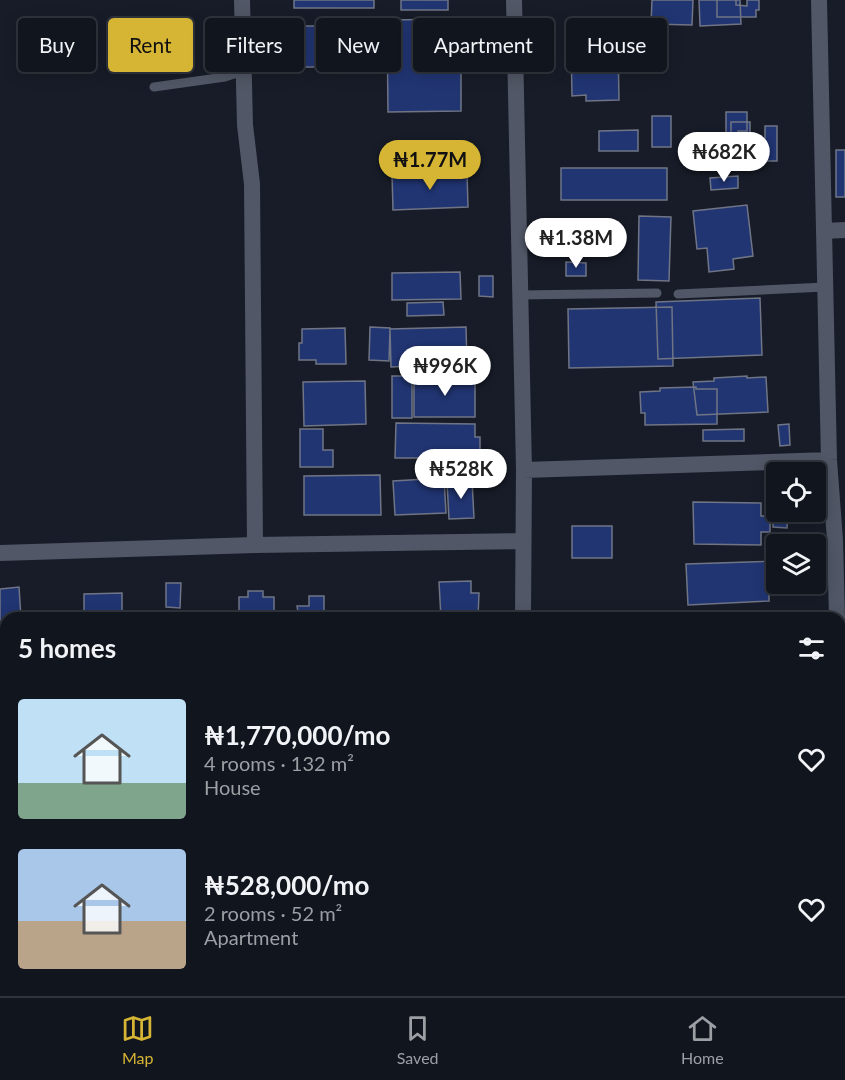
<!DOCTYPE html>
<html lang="en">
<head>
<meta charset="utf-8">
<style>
	:root { --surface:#11151e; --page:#1a1e27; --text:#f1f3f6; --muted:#9c9fa4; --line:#30343c; --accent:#d6b534 }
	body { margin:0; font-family:Lato,sans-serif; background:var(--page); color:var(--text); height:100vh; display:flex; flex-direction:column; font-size:22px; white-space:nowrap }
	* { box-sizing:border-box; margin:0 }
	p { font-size:20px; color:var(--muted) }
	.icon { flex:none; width:33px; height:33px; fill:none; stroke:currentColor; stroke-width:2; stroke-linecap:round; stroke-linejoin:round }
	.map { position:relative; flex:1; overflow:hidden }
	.details { position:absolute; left:0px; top:612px; width:846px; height:384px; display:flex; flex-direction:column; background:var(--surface); border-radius:18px 18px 0 0; box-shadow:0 3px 15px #0003,0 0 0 2px var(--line) }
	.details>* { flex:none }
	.guide { position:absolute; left:18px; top:18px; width:810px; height:54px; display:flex; gap:12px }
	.buttons { position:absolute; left:766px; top:462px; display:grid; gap:12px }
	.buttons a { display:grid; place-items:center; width:60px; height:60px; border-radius:6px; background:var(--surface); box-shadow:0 3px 15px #0003,0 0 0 2px var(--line); font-size:30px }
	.price { position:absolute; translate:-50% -51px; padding:0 14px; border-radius:21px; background:#fff; color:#222; font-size:20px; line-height:39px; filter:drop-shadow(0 2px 3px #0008) }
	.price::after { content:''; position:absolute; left:50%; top:36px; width:18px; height:14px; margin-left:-9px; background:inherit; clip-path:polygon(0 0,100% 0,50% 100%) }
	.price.selected { background:var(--accent); color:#111 }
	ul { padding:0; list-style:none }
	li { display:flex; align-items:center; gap:18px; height:150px; padding:0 18px }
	li span { display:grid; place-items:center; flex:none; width:168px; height:120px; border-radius:6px; color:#555 }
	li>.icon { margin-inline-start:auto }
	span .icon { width:72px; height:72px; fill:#fffc; stroke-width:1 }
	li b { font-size:26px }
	h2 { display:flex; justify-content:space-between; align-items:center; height:72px; padding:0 18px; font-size:26px }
	.pill { padding:0 21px; border-radius:6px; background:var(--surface); box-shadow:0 3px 15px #0003,0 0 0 2px var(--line); font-size:21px; line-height:54px }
	.pill.selected { background:var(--accent); color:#111 }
	.menu { display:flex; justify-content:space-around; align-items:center; height:84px; border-top:2px solid var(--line); background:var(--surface); font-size:16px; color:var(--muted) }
	.menu a { display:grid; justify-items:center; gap:3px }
	.menu .selected { color:var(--accent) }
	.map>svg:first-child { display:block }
</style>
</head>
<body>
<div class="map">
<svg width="845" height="996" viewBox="0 0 845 996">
	<rect width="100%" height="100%" fill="#171c28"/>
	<path fill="#213573" stroke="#6f7585" stroke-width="1.5" d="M 294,0 L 374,0 L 374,8 L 294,8 Z
		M 401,0 L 448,0 L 448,10 L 401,10 Z
		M 652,0 L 693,0 L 692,25 L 651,24 Z
		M 699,0 L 740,0 L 741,24 L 700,26 Z
		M 717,0 L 736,0 L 736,5 L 747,6 L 747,0 L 759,0 L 759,10 L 756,10 L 756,17 L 717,17 Z
		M 461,19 L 461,58 L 439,58 L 439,68 L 461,67 L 461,111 L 388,112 L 387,20 Z
		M 291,26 L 379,26 L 379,67 L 292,67 Z
		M 477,43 L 487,43 L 487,73 L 477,73 Z
		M 618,44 L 619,100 L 586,101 L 586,95 L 572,96 L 571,45 Z
		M 726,112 L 747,112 L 747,131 L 738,131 L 738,152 L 726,152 Z
		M 652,116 L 671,116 L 671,147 L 652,147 Z
		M 731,122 L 750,122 L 750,157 L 731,157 Z
		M 765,126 L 777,126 L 777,161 L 765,161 Z
		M 638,130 L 638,151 L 599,151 L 599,131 Z
		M 836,150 L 845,150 L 845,197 L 836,197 Z
		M 561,168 L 667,168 L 667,200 L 561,200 Z
		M 467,172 L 468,207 L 393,210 L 392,174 Z
		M 738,176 L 738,188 L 711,190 L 710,178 Z
		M 747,205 L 753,256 L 733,259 L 734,269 L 709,272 L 707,248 L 697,249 L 693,211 Z
		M 639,216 L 671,217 L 669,281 L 638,280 Z
		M 566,262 L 586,263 L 586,276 L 566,276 Z
		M 460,272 L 461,299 L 392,300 L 392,273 Z
		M 479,276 L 493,276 L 493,297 L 479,296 Z
		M 760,298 L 762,355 L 658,359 L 656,302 Z
		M 443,302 L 444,315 L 407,316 L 407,303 Z
		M 672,307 L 673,366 L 569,368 L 568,309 Z
		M 370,327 L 390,328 L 389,361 L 369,360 Z
		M 466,327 L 467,364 L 391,367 L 390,329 Z
		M 345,328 L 346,364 L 316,364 L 316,360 L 299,360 L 299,343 L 302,343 L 302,329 Z
		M 392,376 L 412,376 L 412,418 L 392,418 Z
		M 475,376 L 475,417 L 414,417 L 414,377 Z
		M 747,376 L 747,378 L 766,377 L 768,412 L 697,415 L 693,382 L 714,381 L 714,378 Z
		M 365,381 L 366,424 L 304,426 L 303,382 Z
		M 696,387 L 696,389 L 717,389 L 717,424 L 645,425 L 645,413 L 641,413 L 640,392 L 660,391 L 660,388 Z
		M 396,423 L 475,424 L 475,437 L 480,437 L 480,454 L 473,454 L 473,465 L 434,464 L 434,458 L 395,458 Z
		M 789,424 L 790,445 L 780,446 L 778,425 Z
		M 300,429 L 323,429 L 323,450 L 333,450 L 333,467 L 300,467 Z
		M 744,429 L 744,441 L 703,441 L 703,430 Z
		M 380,475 L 381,515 L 304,515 L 304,476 Z
		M 444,478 L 446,513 L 395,515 L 393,481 Z
		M 472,480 L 474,518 L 449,519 L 447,482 Z
		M 774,495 L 777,495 L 777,512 L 788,512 L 787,528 L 773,527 Z
		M 693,502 L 761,503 L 761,516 L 770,516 L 770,532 L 761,532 L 761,545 L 694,544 Z
		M 572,526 L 612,526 L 612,558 L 572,558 Z
		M 777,561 L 777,584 L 782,584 L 783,587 L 769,587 L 769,601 L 688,605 L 686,564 Z
		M 471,581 L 471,593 L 479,593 L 478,618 L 441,618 L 439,582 Z
		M 166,583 L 181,583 L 180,608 L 166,607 Z
		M 19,587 L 21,618 L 6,618 L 6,668 L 0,668 L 0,589 Z
		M 248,591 L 263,591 L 263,597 L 274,597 L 274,618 L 239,618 L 239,597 L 248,597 Z
		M 122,593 L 122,618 L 84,618 L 84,594 Z
		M 309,596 L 324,596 L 324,618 L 299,618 L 297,606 L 309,606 Z
		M 0,679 L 6,679 L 6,706 L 0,706 Z
		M 0,712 L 6,712 L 6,758 L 0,758 Z
		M 6,850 L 6,882 L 0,882 L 0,851 Z
		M 439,990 L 486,990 L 485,996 L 439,996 Z
		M 598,990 L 664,990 L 664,996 L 598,996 Z
		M 670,990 L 686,990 L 686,996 L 670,996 Z
		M 64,993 L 64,996 L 1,996 L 1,994 Z"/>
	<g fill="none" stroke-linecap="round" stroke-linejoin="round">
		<path stroke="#515766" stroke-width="9" d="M 154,87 L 225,77 L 243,71
			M 678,294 L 825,287
			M 520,295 L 657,293"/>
		<path stroke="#515766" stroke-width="16" d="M 242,0 L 245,125 L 252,184 L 255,545
			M 514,0 L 524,470 L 523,618
			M 819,0 L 829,460 L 835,540 L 837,618
			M 824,231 L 845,230
			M 524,470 L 829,460
			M 0,553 L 255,545 L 523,541
			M 840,675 L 845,740
			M 0,811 L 6,811
			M 222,990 L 222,996
			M 529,990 L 529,996"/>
	</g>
</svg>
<div class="buttons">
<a><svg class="icon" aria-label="locate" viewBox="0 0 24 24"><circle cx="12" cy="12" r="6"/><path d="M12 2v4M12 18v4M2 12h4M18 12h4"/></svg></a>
<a><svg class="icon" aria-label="layers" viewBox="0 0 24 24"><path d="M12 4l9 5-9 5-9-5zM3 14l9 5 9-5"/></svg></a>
</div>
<b class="price" style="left:724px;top:183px">₦682K</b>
<b class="price selected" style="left:430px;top:191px">₦1.77M</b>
<b class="price" style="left:576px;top:269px">₦1.38M</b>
<b class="price" style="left:445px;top:397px">₦996K</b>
<b class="price" style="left:461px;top:500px">₦528K</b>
<div class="guide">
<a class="pill">Buy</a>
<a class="pill selected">Rent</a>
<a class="pill">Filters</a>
<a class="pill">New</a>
<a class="pill">Apartment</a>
<a class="pill">House</a>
</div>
<section class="details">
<h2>5 homes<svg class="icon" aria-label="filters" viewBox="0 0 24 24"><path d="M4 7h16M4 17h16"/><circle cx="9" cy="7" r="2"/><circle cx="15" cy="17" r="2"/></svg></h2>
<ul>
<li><span style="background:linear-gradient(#bfe0f5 70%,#7fa58c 0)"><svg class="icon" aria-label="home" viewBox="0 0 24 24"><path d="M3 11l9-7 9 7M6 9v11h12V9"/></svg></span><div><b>₦1,770,000/mo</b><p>4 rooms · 132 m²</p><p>House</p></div><svg class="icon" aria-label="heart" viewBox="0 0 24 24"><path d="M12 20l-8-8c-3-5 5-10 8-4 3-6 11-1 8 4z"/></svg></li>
<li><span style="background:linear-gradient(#a9c7e8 60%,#b9a48a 0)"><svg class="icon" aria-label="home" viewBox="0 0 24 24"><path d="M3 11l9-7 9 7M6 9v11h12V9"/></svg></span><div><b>₦528,000/mo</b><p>2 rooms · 52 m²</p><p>Apartment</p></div><svg class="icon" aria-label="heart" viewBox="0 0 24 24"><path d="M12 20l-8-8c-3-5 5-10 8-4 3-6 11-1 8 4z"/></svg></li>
</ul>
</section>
</div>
<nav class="menu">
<a class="selected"><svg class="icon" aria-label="map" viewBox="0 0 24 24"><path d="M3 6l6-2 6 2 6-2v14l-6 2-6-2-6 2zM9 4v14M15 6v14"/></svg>Map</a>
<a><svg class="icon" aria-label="saved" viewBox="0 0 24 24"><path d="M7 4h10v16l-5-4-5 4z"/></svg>Saved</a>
<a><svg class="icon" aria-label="home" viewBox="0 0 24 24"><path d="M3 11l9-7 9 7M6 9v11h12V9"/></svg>Home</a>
</nav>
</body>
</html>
